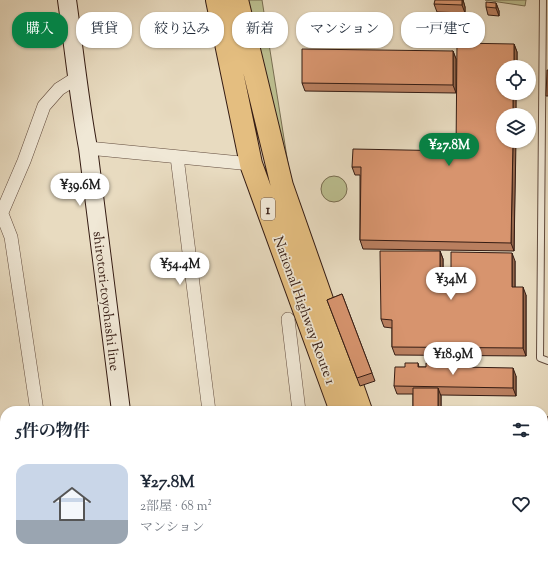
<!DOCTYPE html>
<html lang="ja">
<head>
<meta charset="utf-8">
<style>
	:root { --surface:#fff; --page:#f6f6f7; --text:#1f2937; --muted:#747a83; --accent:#0b8043 }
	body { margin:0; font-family:"Sorts Mill Goudy","Noto Serif JP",serif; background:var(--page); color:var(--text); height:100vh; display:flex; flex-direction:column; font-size:15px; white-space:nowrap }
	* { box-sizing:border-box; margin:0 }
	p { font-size:13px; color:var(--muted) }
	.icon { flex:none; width:22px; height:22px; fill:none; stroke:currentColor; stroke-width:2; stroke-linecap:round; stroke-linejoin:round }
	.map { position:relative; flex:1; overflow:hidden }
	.details { position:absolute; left:0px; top:406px; width:548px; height:156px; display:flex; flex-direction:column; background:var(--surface); border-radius:16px 16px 0 0; box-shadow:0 1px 3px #0004 }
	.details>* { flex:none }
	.hud { position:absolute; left:12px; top:12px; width:524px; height:36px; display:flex; gap:8px }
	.buttons { position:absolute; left:496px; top:60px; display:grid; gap:8px }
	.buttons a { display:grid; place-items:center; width:40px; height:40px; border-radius:50%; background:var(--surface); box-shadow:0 1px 3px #0004; font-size:20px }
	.price { position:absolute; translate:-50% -34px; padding:0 9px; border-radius:14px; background:#fff; color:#222; font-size:13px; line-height:26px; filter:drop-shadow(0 1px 2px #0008) }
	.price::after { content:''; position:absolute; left:50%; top:24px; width:12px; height:9px; margin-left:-6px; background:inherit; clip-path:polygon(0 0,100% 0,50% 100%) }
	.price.active { background:var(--accent); color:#fff }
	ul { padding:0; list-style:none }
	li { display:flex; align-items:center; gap:12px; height:100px; padding:0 16px }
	li span { display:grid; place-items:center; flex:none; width:112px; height:80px; border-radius:12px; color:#555 }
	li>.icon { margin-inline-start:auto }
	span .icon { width:48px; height:48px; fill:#fffc; stroke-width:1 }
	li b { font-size:17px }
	h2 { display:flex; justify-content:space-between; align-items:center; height:48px; padding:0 16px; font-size:17px }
	.pill { padding:0 14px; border-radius:16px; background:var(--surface); box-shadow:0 1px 3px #0004; font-size:14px; line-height:36px }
	.pill.active { background:var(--accent); color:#fff }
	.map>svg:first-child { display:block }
</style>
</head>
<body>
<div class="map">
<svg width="548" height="562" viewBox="0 0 548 562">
	<rect width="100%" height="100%" fill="#e8dbc0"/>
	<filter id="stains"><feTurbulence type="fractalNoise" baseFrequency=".005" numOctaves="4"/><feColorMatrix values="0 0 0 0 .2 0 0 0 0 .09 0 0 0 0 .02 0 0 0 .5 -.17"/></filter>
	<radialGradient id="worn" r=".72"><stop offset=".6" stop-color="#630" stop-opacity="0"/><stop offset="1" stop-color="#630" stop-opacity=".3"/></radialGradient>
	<path fill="#bbbe8f" stroke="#786d51" d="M 245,0 L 262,0 L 289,170 Z
		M 485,0 L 526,0 L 525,6 Z
		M321 189a13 13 0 1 1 26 0a13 13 0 1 1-26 0Z"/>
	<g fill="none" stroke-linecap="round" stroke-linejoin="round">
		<defs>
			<path id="service" d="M 543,0 L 540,358 L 548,361"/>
			<path id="minor" d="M 88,148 L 251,164
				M 177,157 L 209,411
				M 2,214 L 11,237 L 37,411
				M 0,217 L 24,161 L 44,106 L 59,89 L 78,77
				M 288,319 L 299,411
				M 0,468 L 5,467
				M 543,500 L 548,500
				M 226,557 L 226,562
				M 327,557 L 329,562"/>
			<path id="secondary" d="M 67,0 C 74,49 79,99 88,148 L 121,411
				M 141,557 L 141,562"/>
			<path id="trunk" d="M 217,0 L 251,164 L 341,411
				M 237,0 L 282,186 L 361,411
				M 396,557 L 398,562
				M 414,557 L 416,562"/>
		</defs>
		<use href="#service" stroke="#624c3e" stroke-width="8"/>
		<use href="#minor" stroke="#624c3e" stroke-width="14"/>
		<use href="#secondary" stroke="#351c13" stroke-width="20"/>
		<use href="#trunk" stroke="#351c13" stroke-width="24"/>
		<use href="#service" stroke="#f0e8d6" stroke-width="6"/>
		<use href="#minor" stroke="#f0e8d6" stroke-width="13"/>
		<use href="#secondary" stroke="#f0e8d6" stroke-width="18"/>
		<use href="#trunk" stroke="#e4be80" stroke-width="22"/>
	</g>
	<path fill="#b97f5f" stroke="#351c13" d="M 463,0 L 465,7 L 465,13 L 437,12 L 434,4 Z
		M 496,3 L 499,11 L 499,16 L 488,15 L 486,7 Z
		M 514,44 L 517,52 L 517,67 L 503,67 L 503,93 L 516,93 L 514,251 L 363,249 L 360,240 L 360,175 L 355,175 L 352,167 L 456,151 Z
		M 453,51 L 456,59 L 456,93 L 305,91 L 302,83 Z
		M 440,251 L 443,259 L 443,281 L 451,281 L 515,261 L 515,287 L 526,295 L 526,356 L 395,355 L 392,347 L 392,328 L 384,327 L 381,319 Z
		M 342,294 L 375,381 L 360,386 L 327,300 Z
		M 418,363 L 419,367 L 445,367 L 460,363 L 461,367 L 516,376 L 516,396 L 441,395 L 441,411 L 415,411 L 413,407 L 413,394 L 397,394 L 394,386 L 405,367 Z
		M 543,417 L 548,417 L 548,475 L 543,475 Z"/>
	<path fill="#96684d" stroke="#351c13" d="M 462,0 L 463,0 L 465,7 L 465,13 L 462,5 Z
		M 496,3 L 499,11 L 499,16 L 496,8 Z
		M 514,44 L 517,52 L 517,67 L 514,67 Z
		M 453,51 L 456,59 L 456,93 L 453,85 Z
		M 513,93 L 516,93 L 516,115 L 513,115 Z
		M 513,141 L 516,141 L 514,251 L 511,243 Z
		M 440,251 L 443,259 L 443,289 L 440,281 Z
		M 512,253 L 515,261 L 515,296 L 512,287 Z
		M 523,287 L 526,295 L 526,356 L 523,348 Z
		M 513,368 L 516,376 L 516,396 L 513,388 Z
		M 438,388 L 441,396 L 441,411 L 440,411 L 438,407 Z"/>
	<path fill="#d7946e" stroke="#351c13" d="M 435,0 L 462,0 L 462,5 L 434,4 Z
		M 486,2 L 496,3 L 496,8 L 486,7 Z
		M 457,43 L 514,44 L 514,67 L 503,67 L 503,93 L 513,93 L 513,115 L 503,115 L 503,141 L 513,141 L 511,243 L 360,240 L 361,167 L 352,167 L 353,149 L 456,151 Z
		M 302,49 L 453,51 L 453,85 L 302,83 Z
		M 547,70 L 548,70 L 548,96 L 546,96 Z
		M 380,251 L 440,251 L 440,281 L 451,281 L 451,252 L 512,253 L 512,287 L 523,287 L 523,348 L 392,347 L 392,320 L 381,319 Z
		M 342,294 L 372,373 L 357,378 L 327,300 Z
		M 405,363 L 418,363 L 418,367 L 426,367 L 426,363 L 439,363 L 439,367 L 445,367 L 445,363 L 460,363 L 460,367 L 513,368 L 513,388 L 394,386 L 395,367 L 405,367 Z
		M 413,388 L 438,388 L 438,407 L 413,407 Z
		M 543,417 L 548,417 L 548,467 L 543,467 Z"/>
	<g text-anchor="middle" stroke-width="3.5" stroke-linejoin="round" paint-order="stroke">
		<rect fill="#f0e8d6" stroke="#6d594e" stroke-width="1" x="261" y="198" width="14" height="22" rx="3"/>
		<g font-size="13" font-weight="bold" fill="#351c13">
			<text x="268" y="214">1</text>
		</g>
		<g font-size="14" fill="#351c13" stroke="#f0e8d6">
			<text transform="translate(107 301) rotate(83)" y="5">shirotori-toyohashi line</text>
			<text transform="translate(305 310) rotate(70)" y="5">National Highway Route 1</text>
		</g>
	</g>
	<rect width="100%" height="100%" filter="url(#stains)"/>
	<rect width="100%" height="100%" fill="url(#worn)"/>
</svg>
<div class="buttons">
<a><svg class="icon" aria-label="locate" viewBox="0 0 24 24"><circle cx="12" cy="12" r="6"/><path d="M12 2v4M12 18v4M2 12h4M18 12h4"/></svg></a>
<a><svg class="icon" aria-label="layers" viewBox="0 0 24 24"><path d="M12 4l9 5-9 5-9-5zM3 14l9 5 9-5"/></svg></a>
</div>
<b class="price active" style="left:449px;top:167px">¥27.8M</b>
<b class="price" style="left:80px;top:207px">¥39.6M</b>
<b class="price" style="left:180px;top:286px">¥54.4M</b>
<b class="price" style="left:451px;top:301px">¥34M</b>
<b class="price" style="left:453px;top:376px">¥18.9M</b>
<div class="hud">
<a class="pill active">購入</a>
<a class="pill">賃貸</a>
<a class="pill">絞り込み</a>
<a class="pill">新着</a>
<a class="pill">マンション</a>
<a class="pill">一戸建て</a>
</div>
<section class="details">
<h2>5件の物件<svg class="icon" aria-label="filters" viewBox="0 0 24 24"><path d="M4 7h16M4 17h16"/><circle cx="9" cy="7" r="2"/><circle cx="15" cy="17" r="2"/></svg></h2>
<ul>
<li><span style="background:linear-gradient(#c9d6e8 70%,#9aa5b1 0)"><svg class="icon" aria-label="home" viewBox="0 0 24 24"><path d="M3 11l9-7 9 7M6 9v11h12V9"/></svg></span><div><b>¥27.8M</b><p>2部屋 · 68 m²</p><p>マンション</p></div><svg class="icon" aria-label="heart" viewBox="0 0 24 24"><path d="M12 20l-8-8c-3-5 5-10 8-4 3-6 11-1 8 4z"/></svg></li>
</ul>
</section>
</div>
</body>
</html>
